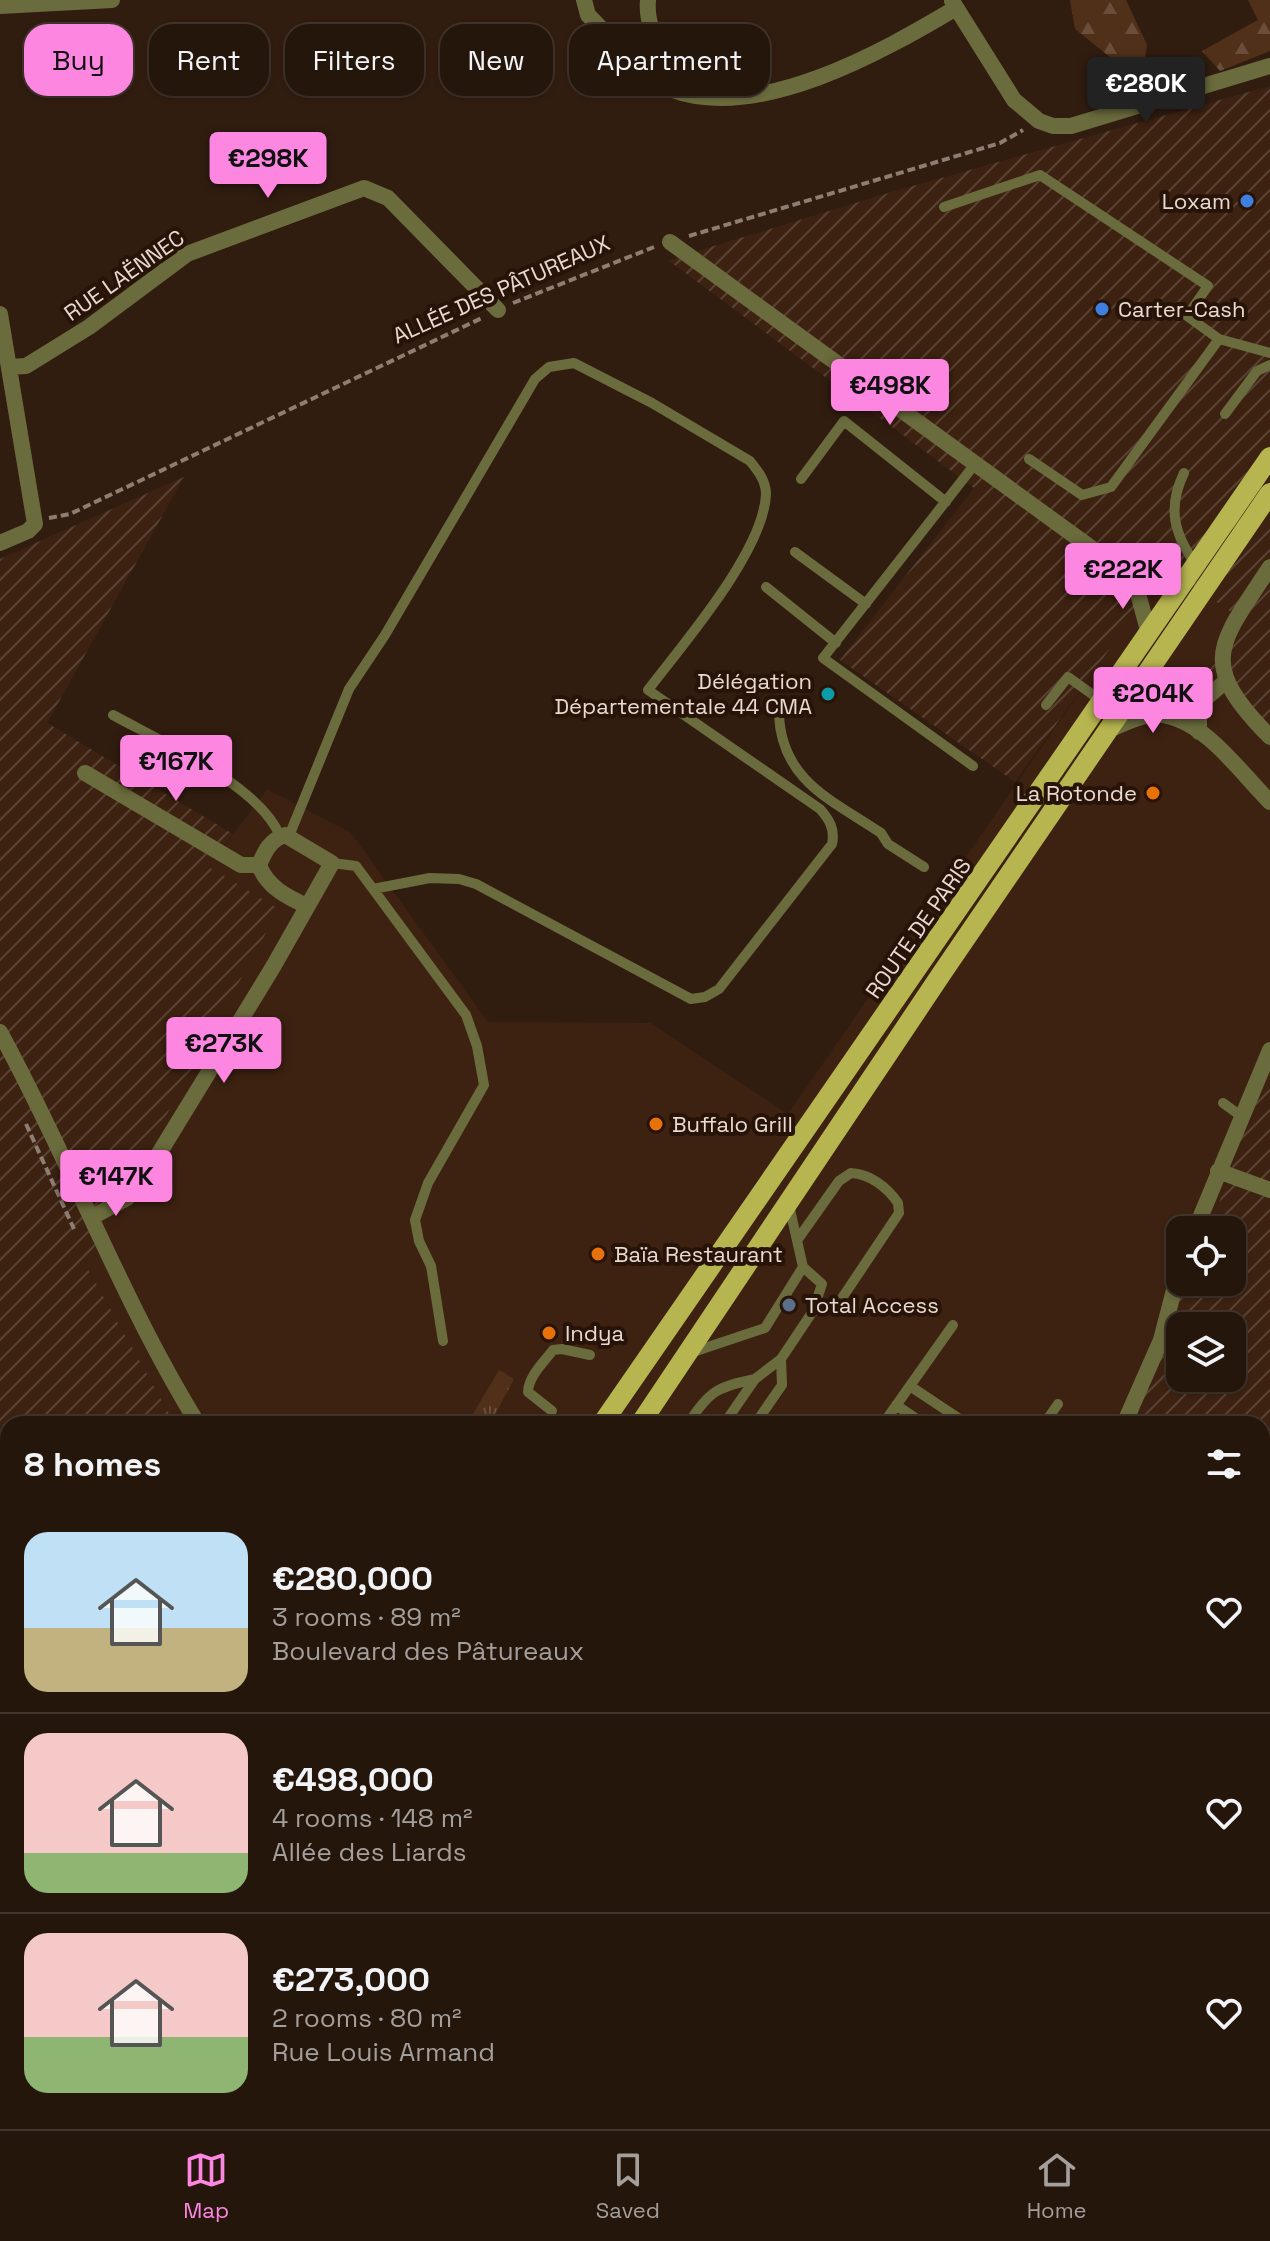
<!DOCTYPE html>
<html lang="en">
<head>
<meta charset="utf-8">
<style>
	:root { --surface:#25160c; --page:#2d1f15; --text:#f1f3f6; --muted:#a39f9d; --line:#42352d; --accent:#fd86e1 }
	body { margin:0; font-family:"Space Grotesk",sans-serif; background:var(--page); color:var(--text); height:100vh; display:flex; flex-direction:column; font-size:30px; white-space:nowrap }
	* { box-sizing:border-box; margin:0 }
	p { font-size:26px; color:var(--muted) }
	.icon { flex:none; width:44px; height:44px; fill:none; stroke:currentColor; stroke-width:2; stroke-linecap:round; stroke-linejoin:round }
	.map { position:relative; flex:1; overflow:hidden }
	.drawer { position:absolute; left:0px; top:1416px; width:1270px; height:714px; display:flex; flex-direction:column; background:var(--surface); border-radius:24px 24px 0 0; box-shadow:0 2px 6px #0004,0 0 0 2px var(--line) }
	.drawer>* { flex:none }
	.banner { position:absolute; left:24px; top:24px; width:800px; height:72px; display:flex; gap:16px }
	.tools { position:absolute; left:1166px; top:1216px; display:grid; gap:16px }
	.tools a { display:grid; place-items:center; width:80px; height:80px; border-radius:16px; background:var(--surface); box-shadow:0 2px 6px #0004,0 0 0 2px var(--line); font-size:40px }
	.price { position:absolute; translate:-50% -68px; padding:0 18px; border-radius:8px; background:var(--accent); color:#111; font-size:26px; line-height:52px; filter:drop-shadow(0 2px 4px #0008) }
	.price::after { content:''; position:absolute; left:50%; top:48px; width:24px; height:18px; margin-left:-12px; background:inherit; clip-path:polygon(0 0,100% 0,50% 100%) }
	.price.active { background:#222; color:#fff }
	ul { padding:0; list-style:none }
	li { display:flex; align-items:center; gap:24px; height:200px; padding:0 24px }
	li+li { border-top:2px solid var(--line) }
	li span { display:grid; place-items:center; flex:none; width:224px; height:160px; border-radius:24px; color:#555 }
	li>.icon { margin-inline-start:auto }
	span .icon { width:96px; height:96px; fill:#fffc; stroke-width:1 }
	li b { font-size:34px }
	h2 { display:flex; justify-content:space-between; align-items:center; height:96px; padding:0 24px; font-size:34px }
	.tag { padding:0 28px; border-radius:24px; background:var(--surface); box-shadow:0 2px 6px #0004,0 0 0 2px var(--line); font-size:28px; line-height:72px }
	.tag.active { background:var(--accent); color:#111 }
	.dock { display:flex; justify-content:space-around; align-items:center; height:112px; border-top:2px solid var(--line); background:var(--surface); font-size:22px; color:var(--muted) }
	.dock a { display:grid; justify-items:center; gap:4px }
	.dock .active { color:var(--accent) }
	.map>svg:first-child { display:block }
</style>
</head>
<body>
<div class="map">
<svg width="1270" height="2129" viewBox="0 0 1270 2129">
	<defs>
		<pattern id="industrial-furrows" width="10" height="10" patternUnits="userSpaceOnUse" patternTransform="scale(2)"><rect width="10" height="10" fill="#3d2211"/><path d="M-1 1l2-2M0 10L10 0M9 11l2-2" fill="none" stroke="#594233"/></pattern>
		<pattern id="grass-tufts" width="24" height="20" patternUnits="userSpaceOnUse" patternTransform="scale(2)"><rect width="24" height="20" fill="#51301a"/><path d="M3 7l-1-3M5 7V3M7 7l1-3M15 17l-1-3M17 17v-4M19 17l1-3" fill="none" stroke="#6a4d3a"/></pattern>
		<pattern id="forest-firs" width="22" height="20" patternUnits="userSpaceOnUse" patternTransform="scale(2)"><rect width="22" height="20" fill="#51301a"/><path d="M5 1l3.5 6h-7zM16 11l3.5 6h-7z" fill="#6a4d3a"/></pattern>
	</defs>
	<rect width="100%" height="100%" fill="#311d10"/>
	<path fill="#3d2211" d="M 1167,566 L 1244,622 L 1270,728 L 1270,1052 L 1210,1230 L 1180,1230 L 1180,1282 L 1187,1282 L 1126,1424 L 175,1424 L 85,1264 L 278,909 L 209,867 L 267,789 L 351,833 L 488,1022 L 650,1023 L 788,1114 Z
		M 8,2034 L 8,2122 L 824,2122 L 821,2129 L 0,2129 L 0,2046 Z"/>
	<path fill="url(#industrial-furrows)" fill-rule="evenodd" d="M 1270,86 L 1270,728 L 1209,671 L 1243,621 L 1168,567 L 1015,782 L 840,660 L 974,488 L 668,260 L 895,191 Z
		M 184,477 L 47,723 L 233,834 L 209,867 L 279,909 L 85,1264 L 175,1424 L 8,1424 L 8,1659 L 0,1643 L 0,559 Z
		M 1270,1052 L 1270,2129 L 821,2129 L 824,2122 L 1262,2122 L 1262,1424 L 1126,1424 L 1187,1282 L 1232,1282 L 1232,1230 L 1210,1230 ZM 1180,1326 L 1232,1326 L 1232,1378 L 1180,1378 Z"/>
	<path fill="url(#grass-tufts)" d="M 499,1370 L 514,1379 L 490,1424 L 467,1424 Z"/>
	<path fill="url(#forest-firs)" d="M 1070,0 L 1126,0 L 1147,45 L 1141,82 L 1075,29 Z
		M 1248,0 L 1270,0 L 1270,51 L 1220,71 L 1202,51 L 1258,20 Z"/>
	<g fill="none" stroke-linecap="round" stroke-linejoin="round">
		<path stroke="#8e7d73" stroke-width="4" stroke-dasharray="8 4" stroke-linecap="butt" d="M 689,236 L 1000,143 L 1023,130
			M 513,303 L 654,247
			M 49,518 L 70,514 L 484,317
			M 26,1124 L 74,1229"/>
		<path stroke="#6b6c3d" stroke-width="10" d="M 944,207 L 1040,175 L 1208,286 L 1187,316 L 1219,339 L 1270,353
			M 1225,414 L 1257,371 L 1270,365
			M 1029,459 L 1082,495 L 1111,487 L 1219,339
			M 1184,473 C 1167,508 1174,534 1196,565
			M 801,479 L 844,421 L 946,502
			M 795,552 L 866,604
			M 766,587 L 836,643
			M 1046,705 L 1068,677 L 1103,702
			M 113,715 C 162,742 259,785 280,836
			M 779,715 C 782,781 832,800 881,833 L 888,844 L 924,867
			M 973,766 L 823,658 L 975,464
			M 289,836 L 349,689 L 385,635 L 535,379 L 549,367 L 574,363 L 652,403 L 750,461 C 758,471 766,481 766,494 C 764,551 683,644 648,690 L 820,809 C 830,820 835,830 832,844 L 719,989 L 705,997 L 691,999 L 476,884 L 459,879 L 430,878 L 373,889
			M 332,863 L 356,866 L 466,1015 L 477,1046 L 484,1085 L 428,1183 L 415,1220 L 419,1241 L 431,1266 L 443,1341
			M 1223,1103 L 1241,1116
			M 798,1239 L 839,1181 L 851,1173 C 870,1174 887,1187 898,1203 L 899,1213 L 836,1307 L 813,1311
			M 693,1352 L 765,1328 L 803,1267 L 789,1205
			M 910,1386 L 967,1424
			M 896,1405 L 924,1424
			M 552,1411 L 528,1392 C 528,1377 544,1362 553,1350 L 562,1349 L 590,1355
			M 688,1424 C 709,1391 717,1387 755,1379
			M 724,1424 L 755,1379 L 781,1359 L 813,1311 L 822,1284 L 803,1267
			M 755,1424 L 782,1385 L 781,1359
			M 883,1424 L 953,1325
			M 1044,1424 L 1058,1404
			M 866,2122 L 871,2129"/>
		<path stroke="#6b6c3d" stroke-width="16" d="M 584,0 L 588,15 C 606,33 648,81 670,89 C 757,123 882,52 956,8
			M 648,0 C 644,42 682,77 717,95
			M 952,1 L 1014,100 L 1039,121 L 1053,126 L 1071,126 L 1270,66
			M 0,6 L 112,0
			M 670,242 L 1134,579 L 1161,582 L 1189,574
			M 0,314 L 35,524 L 28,531 L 0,543
			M 10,367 L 26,366 L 89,327 L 187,254 L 364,188 L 388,198 L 498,310
			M 1270,567 C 1219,645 1196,662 1270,737
			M 1134,579 L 1149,634
			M 1108,730 C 1124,724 1146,712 1163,715 C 1205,721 1241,773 1270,802
			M 1199,732 L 1199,704 L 1226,681
			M 85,773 L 241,865 L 259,865
			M 1218,1171 L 1270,1190
			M 94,1216 L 127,1198 L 144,1178 L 273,967 L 332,863 L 285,835 C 270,840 265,851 259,865 C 267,887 287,897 307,906
			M 1195,1230 L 1270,1050
			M 1124,1424 L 1161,1340 L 1180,1267
			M 0,1613 L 8,1629
			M 521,2122 L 532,2129"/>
		<path stroke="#6b6c3d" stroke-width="16" d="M 0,1032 C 70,1160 121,1299 198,1424
			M 812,2129 L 815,2122"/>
		<path stroke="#b6b54f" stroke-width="20" d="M 602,1424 L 1270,457
			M 640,1424 L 942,973 L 1270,493
			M 121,2129 L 126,2122
			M 154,2129 L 159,2122"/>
	</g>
	<g fill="#3f7fe0" stroke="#271307" stroke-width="3">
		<circle cx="1247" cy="201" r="8"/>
		<circle cx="1102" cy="309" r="8"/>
	</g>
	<circle fill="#0f9aa8" stroke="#271307" stroke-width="3" cx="828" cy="694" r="8"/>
	<g fill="#e8710a" stroke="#271307" stroke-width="3">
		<circle cx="1153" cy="793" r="8"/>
		<circle cx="656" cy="1124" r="8"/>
		<circle cx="598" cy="1254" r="8"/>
		<circle cx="549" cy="1333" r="8"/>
	</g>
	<circle fill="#5c6f8a" stroke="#271307" stroke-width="3" cx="789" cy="1305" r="8"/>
	<g text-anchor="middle" stroke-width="8" stroke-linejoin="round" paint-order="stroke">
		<g font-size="22" fill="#e8dad1" stroke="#271307" text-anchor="start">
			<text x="1231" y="209" text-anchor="end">Loxam</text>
			<text x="1118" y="317">Carter-Cash</text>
			<text x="812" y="689" text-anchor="end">Délégation<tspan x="812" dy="25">Départementale 44 CMA</tspan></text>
			<text x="1137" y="801" text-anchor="end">La Rotonde</text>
			<text x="672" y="1132">Buffalo Grill</text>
			<text x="614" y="1262">Baïa Restaurant</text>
			<text x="805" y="1313">Total Access</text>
			<text x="565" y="1341">Indya</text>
		</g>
		<g font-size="22" fill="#e8dad1" stroke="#271307">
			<text transform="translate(124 275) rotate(-35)" y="8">RUE LAËNNEC</text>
			<text transform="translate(501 289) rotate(-24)" y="8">ALLÉE DES PÂTUREAUX</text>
			<text transform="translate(918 928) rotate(-55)" y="8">ROUTE DE PARIS</text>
		</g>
	</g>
</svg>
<div class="tools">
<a><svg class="icon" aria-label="locate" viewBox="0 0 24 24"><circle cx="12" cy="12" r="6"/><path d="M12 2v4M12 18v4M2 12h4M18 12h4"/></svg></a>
<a><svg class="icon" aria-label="layers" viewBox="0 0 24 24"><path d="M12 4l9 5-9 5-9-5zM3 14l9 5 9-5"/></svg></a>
</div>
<b class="price active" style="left:1146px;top:125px">€280K</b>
<b class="price" style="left:268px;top:200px">€298K</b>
<b class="price" style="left:890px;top:427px">€498K</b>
<b class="price" style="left:1123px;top:611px">€222K</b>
<b class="price" style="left:1153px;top:735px">€204K</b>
<b class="price" style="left:176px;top:803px">€167K</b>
<b class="price" style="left:224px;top:1085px">€273K</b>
<b class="price" style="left:116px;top:1218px">€147K</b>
<div class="banner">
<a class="tag active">Buy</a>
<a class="tag">Rent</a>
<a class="tag">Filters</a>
<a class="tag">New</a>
<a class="tag">Apartment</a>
</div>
<section class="drawer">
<h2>8 homes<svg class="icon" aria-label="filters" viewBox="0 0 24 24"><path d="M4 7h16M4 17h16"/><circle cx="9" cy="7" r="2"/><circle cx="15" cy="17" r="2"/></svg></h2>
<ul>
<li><span style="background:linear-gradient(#bfe0f5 60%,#c2b280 0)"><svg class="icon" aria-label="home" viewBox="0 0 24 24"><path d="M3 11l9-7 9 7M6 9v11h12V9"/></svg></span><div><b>€280,000</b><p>3 rooms · 89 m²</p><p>Boulevard des Pâtureaux</p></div><svg class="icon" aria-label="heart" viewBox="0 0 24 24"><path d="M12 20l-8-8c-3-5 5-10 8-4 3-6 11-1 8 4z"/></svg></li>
<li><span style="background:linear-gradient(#f6c9c9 75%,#8fb573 0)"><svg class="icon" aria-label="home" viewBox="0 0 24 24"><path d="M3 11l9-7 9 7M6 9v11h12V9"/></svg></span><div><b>€498,000</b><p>4 rooms · 148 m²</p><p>Allée des Liards</p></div><svg class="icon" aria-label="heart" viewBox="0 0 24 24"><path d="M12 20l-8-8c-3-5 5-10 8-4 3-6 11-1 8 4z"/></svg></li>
<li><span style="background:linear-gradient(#f6c9c9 65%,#8fb573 0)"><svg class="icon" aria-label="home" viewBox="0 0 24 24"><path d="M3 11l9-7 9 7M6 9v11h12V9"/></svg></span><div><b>€273,000</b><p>2 rooms · 80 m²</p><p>Rue Louis Armand</p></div><svg class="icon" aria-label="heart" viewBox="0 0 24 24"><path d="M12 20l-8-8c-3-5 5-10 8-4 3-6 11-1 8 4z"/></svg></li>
</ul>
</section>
</div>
<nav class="dock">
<a class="active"><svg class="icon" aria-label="map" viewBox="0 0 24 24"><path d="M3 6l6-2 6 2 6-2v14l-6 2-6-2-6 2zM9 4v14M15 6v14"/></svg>Map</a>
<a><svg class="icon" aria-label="saved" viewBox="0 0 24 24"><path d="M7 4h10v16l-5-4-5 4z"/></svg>Saved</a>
<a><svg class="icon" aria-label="home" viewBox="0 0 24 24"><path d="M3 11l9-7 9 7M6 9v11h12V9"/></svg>Home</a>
</nav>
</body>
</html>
